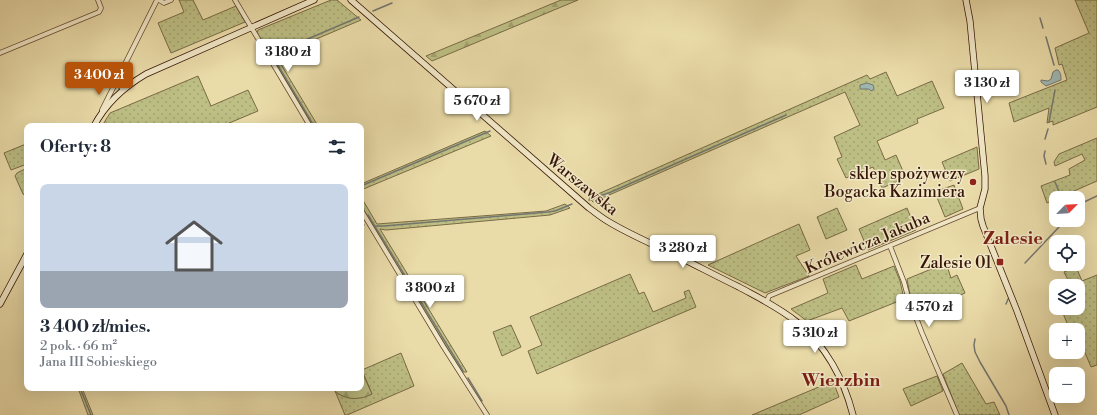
<!DOCTYPE html>
<html lang="pl">
<head>
<meta charset="utf-8">
<style>
	:root { --surface:#fff; --page:#f2f2f3; --text:#1f2937; --muted:#747a83; --accent:#b45309 }
	body { margin:0; font-family:"Libre Bodoni",serif; background:var(--page); color:var(--text); height:100vh; display:flex; flex-direction:column; font-size:15px; white-space:nowrap }
	* { box-sizing:border-box; margin:0 }
	p { font-size:13px; color:var(--muted) }
	.icon { flex:none; width:22px; height:22px; fill:none; stroke:currentColor; stroke-width:2; stroke-linecap:round; stroke-linejoin:round }
	.map { position:relative; flex:1; overflow:hidden }
	.side { position:absolute; left:24px; top:123px; width:340px; height:268px; display:flex; flex-direction:column; background:var(--surface); border-radius:8px; box-shadow:0 4px 16px #0002 }
	.side>* { flex:none }
	.needle { width:26px; rotate:66deg }
	.fabs { position:absolute; left:1049px; top:191px; display:grid; gap:8px }
	.fabs a { display:grid; place-items:center; width:36px; height:36px; border-radius:8px; background:var(--surface); box-shadow:0 4px 16px #0002; font-size:20px }
	.price { position:absolute; translate:-50% -34px; padding:0 9px; border-radius:4px; background:#fff; color:#222; font-size:13px; line-height:26px; filter:drop-shadow(0 1px 2px #0008) }
	.price::after { content:''; position:absolute; left:50%; top:24px; width:12px; height:9px; margin-left:-6px; background:inherit; clip-path:polygon(0 0,100% 0,50% 100%) }
	.price.current { background:var(--accent); color:#fff }
	ul { padding:0; list-style:none }
	li { display:grid; align-content:center; gap:8px; height:212px; padding:0 16px }
	li span { display:grid; place-items:center; height:124px; border-radius:8px; color:#555 }
	li>.icon { margin-inline-start:auto }
	span .icon { width:72px; height:72px; fill:#fffc; stroke-width:1 }
	li b { font-size:17px }
	h2 { display:flex; justify-content:space-between; align-items:center; height:48px; padding:0 16px; font-size:17px }
	.map>svg:first-child { display:block }
</style>
</head>
<body>
<div class="map">
<svg width="1097" height="415" viewBox="0 0 1097 415">
	<defs>
		<pattern id="grass-dots" width="8" height="8" patternUnits="userSpaceOnUse"><rect width="8" height="8" fill="#bdbf84"/><path d="M2 2h.1M6 6h.1" fill="none" stroke="#a3a370" stroke-width="1.8" stroke-linecap="round"/></pattern>
		<pattern id="forest-firs" width="22" height="20" patternUnits="userSpaceOnUse"><rect width="22" height="20" fill="#bdbf84"/><path d="M5 1l3.5 6h-7zM16 11l3.5 6h-7z" fill="#a3a370"/></pattern>
	</defs>
	<rect width="100%" height="100%" fill="#eadca9"/>
	<filter id="stains"><feTurbulence type="fractalNoise" baseFrequency=".005" numOctaves="4"/><feColorMatrix values="0 0 0 0 .2 0 0 0 0 .09 0 0 0 0 .02 0 0 0 .5 -.17"/></filter>
	<radialGradient id="worn" r=".72"><stop offset=".6" stop-color="#630" stop-opacity="0"/><stop offset="1" stop-color="#630" stop-opacity=".3"/></radialGradient>
	<path fill="url(#grass-dots)" stroke="#7a6a46" d="M 179,0 L 193,0 L 203,20 L 236,6 L 245,22 L 171,53 L 158,23 L 184,12 Z
		M 331,0 L 337,0 L 361,20 L 281,54 L 279,57 L 279,61 L 318,126 L 313,126 L 257,33 L 258,30 Z
		M 1075,0 L 1097,0 L 1097,107 L 1053,125 L 1053,121 L 1047,123 L 1049,108 L 1014,122 L 1009,103 L 1067,80 L 1062,64 L 1059,65 L 1055,48 L 1089,33 Z
		M 886,72 L 897,96 L 932,81 L 944,108 L 917,119 L 918,123 L 877,141 L 885,160 L 896,155 L 906,178 L 882,188 L 873,167 L 846,178 L 837,159 L 842,157 L 834,137 L 860,125 L 845,92 L 600,199 L 593,202 L 589,198 L 867,75 L 870,79 Z
		M 198,76 L 211,106 L 248,90 L 258,111 L 222,126 L 102,126 L 110,113 Z
		M 485,131 L 491,136 L 361,190 L 361,184 Z
		M 1097,138 L 1097,181 L 1058,198 L 1056,198 L 1056,199 L 1047,203 L 1041,186 L 1070,175 L 1069,169 L 1085,160 L 1082,154 L 1055,166 L 1054,162 L 1059,154 Z
		M 26,144 L 27,147 L 27,164 L 11,170 L 4,153 Z
		M 977,147 L 979,169 L 950,181 L 942,162 Z
		M 27,168 L 27,197 L 23,194 L 15,176 L 17,173 Z
		M 954,185 L 963,209 L 945,217 L 936,195 L 941,193 L 940,190 Z
		M 361,197 L 377,224 L 546,211 L 565,204 L 570,208 L 550,215 L 386,230 L 380,229 L 467,372 L 462,372 L 453,358 L 361,206 Z
		M 837,208 L 847,230 L 826,239 L 817,217 Z
		M 907,208 L 916,230 L 868,250 L 859,229 Z
		M 799,224 L 810,250 L 796,256 L 809,276 L 765,293 L 708,265 Z
		M 946,263 L 951,278 L 957,275 L 965,293 L 918,314 L 910,295 L 907,279 Z
		M 856,265 L 862,279 L 894,266 L 900,281 L 904,299 L 849,321 L 842,308 L 807,321 L 791,309 L 828,293 L 823,279 Z
		M 1076,267 L 1082,281 L 1097,275 L 1097,365 L 1091,367 L 1078,336 L 1078,330 L 1070,330 L 1062,311 L 1068,308 L 1078,308 L 1078,286 L 1071,286 L 1064,272 Z
		M 630,274 L 639,294 L 644,292 L 653,312 L 686,298 L 684,292 L 689,290 L 696,307 L 537,374 L 528,351 L 542,345 L 530,317 Z
		M 511,325 L 521,347 L 502,356 L 493,332 Z
		M 401,353 L 414,386 L 347,415 L 345,415 L 335,391 L 344,396 L 372,394 L 362,370 Z
		M 962,363 L 986,404 L 994,402 L 1000,415 L 959,415 L 943,374 Z
		M 937,376 L 943,391 L 911,406 L 903,389 Z
		M 833,381 L 839,397 L 799,415 L 752,415 Z
		M 78,388 L 82,388 L 93,415 L 88,415 Z"/>
	<path fill="url(#forest-firs)" stroke="#7a6a46" d="M 561,0 L 578,0 L 432,61 L 426,56 Z
		M 361,370 L 372,394 C 368,396 363,398 359,398 C 351,400 337,396 333,388 L 361,388 Z"/>
	<path fill="#9eb8b5" stroke="#757770" d="M 1056,70 L 1058,70 C 1061,73 1061,76 1061,80 L 1046,86 L 1041,82 L 1041,80 L 1048,81 L 1051,79 L 1053,72 Z
		M 867,83 L 873,85 L 874,88 L 873,90 L 871,91 L 869,89 L 860,89 L 860,85 Z"/>
	<g fill="none" stroke-linecap="round" stroke-linejoin="round">
		<path stroke="#757770" stroke-width="1.5" d="M 373,11 L 392,3
			M 1040,18 L 1043,28
			M 1046,37 L 1054,65
			M 1049,122 L 1055,90
			M 314,126 L 276,62 L 273,55 L 275,53 L 359,17
			M 1045,139 L 1048,129
			M 1045,151 L 1044,156 L 1046,164
			M 1055,182 L 1061,196 L 1064,198
			M 361,186 L 490,131
			M 589,200 L 611,192 L 786,115
			M 361,203 L 364,209
			M 1082,203 L 1097,196
			M 368,215 L 463,371
			M 1065,221 L 1067,220
			M 361,225 L 364,225
			M 375,226 L 384,226 L 548,212 L 555,211 L 572,204
			M 1025,263 L 1059,227
			M 1006,304 L 1009,297
			M 975,339 L 974,345 L 975,352 L 980,362 L 1006,406 L 1009,415
			M 468,378 L 482,401
			M 80,388 L 91,415"/>
		<defs>
			<path id="street" d="M 159,0 L 164,3 L 171,0
				M 235,0 L 310,126
				M 0,53 L 99,12 L 101,8 L 98,0
				M 123,89 L 116,82 L 157,0
				M 102,110 L 116,82
				M 361,210 L 443,346 L 487,415
				M 890,246 L 904,282 L 908,297 L 922,333 L 957,415
				M 767,301 L 769,296 L 980,208"/>
			<path id="secondary" d="M 351,0 L 589,208 C 596,213 602,218 609,222 C 629,234 650,243 671,253 C 694,264 716,276 739,287 C 759,298 780,308 798,323 C 826,346 844,380 853,415
				M 966,0 L 970,21 L 985,176 L 985,189 L 980,208 L 981,219 L 983,226 L 1017,311 L 1055,415
				M 94,126 C 106,103 124,87 146,74 L 314,0
				M 0,304 L 27,254"/>
		</defs>
		<use href="#street" stroke="#644730" stroke-width="5.5"/>
		<use href="#secondary" stroke="#371508" stroke-width="7"/>
		<use href="#street" stroke="#f1e8c7" stroke-width="4"/>
		<use href="#secondary" stroke="#f1e8c7" stroke-width="5.5"/>
	</g>
	<g fill="#8f2418" stroke="#f1e8c7" stroke-width="1.5">
		<circle cx="973" cy="182" r="4"/>
		<rect x="996" y="258" width="8" height="8" rx="2"/>
	</g>
	<g text-anchor="middle" stroke-width="3" stroke-linejoin="round" paint-order="stroke">
		<g font-size="16" fill="#371508" stroke="#f1e8c7" text-anchor="end">
			<text x="965" y="179">sklep spożywczy<tspan x="965" dy="18">Bogacka Kazimiera</tspan></text>
			<text x="992" y="268">Zalesie 01</text>
		</g>
		<g font-size="16" fill="#371508" stroke="#f1e8c7">
			<text transform="translate(583 184) rotate(39)" y="6">Warszawska</text>
			<text transform="translate(867 242) rotate(-23)" y="6">Królewicza Jakuba</text>
		</g>
		<g font-size="18" font-weight="bold" fill="#7a1f14" stroke="#f1e8c7">
			<text x="1013" y="244">Zalesie</text>
			<text x="841" y="386">Wierzbin</text>
		</g>
	</g>
	<rect width="100%" height="100%" filter="url(#stains)"/>
	<rect width="100%" height="100%" fill="url(#worn)"/>
</svg>
<div class="fabs">
<a><svg class="needle" viewBox="-14 -14 28 28"><path d="M0-13l5 13h-10z" fill="#e53935"/><path d="M0 13l5-13h-10z" fill="#747a83"/></svg></a>
<a><svg class="icon" aria-label="locate" viewBox="0 0 24 24"><circle cx="12" cy="12" r="6"/><path d="M12 2v4M12 18v4M2 12h4M18 12h4"/></svg></a>
<a><svg class="icon" aria-label="layers" viewBox="0 0 24 24"><path d="M12 4l9 5-9 5-9-5zM3 14l9 5 9-5"/></svg></a>
<a>+</a>
<a>−</a>
</div>
<b class="price" style="left:288px;top:73px">3 180 zł</b>
<b class="price current" style="left:99px;top:96px">3 400 zł</b>
<b class="price" style="left:987px;top:104px">3 130 zł</b>
<b class="price" style="left:477px;top:122px">5 670 zł</b>
<b class="price" style="left:683px;top:269px">3 280 zł</b>
<b class="price" style="left:430px;top:309px">3 800 zł</b>
<b class="price" style="left:929px;top:328px">4 570 zł</b>
<b class="price" style="left:815px;top:354px">5 310 zł</b>
<section class="side">
<h2>Oferty: 8<svg class="icon" aria-label="filters" viewBox="0 0 24 24"><path d="M4 7h16M4 17h16"/><circle cx="9" cy="7" r="2"/><circle cx="15" cy="17" r="2"/></svg></h2>
<ul>
<li><span style="background:linear-gradient(#c9d6e8 70%,#9aa5b1 0)"><svg class="icon" aria-label="home" viewBox="0 0 24 24"><path d="M3 11l9-7 9 7M6 9v11h12V9"/></svg></span><div><b>3 400 zł/mies.</b><p>2 pok. · 66 m²</p><p>Jana III Sobieskiego</p></div></li>
</ul>
</section>
</div>
</body>
</html>
